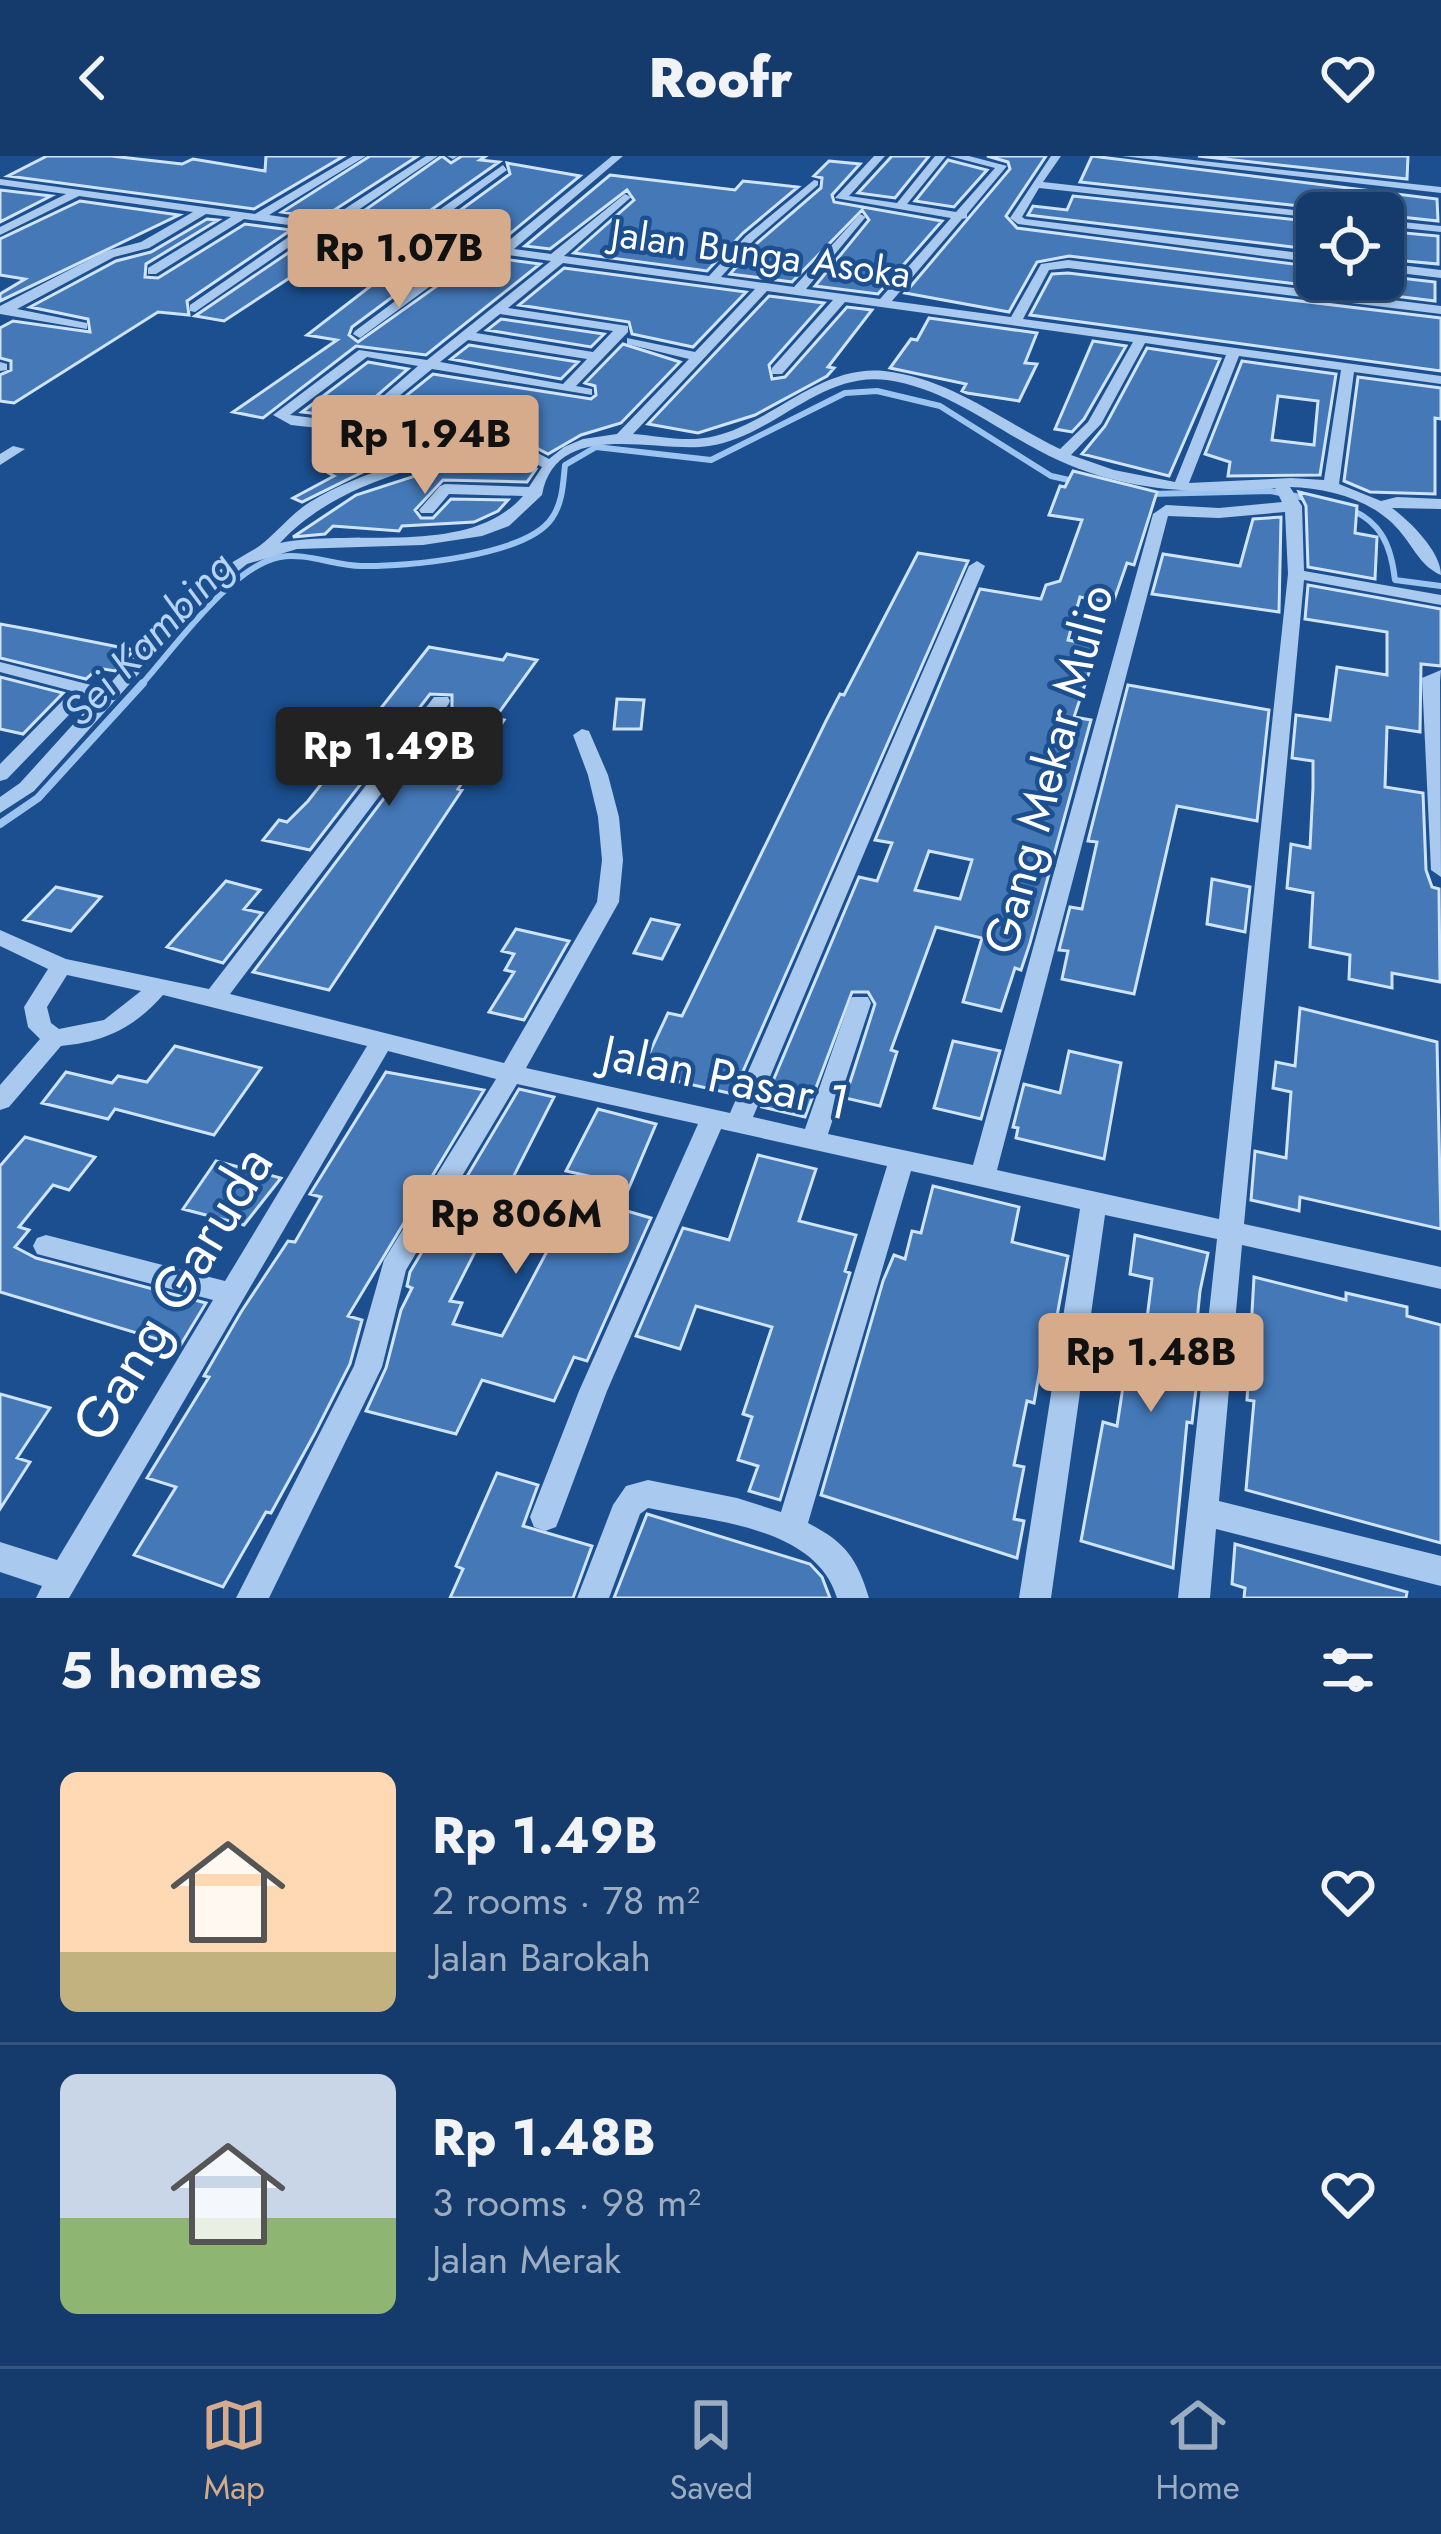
<!DOCTYPE html>
<html lang="en">
<head>
<meta charset="utf-8">
<style>
	:root { --surface:#143b6b; --page:#214673; --text:#f1f3f6; --muted:#9dadc1; --line:#33557e; --accent:#d6ab8b }
	body { margin:0; font-family:Jost,sans-serif; background:var(--page); color:var(--text); height:100vh; display:flex; flex-direction:column; font-size:45px; white-space:nowrap }
	* { box-sizing:border-box; margin:0 }
	p { font-size:39px; color:var(--muted) }
	.icon { flex:none; width:66px; height:66px; fill:none; stroke:currentColor; stroke-width:2; stroke-linecap:round; stroke-linejoin:round }
	.map { position:relative; height:1442px; overflow:hidden }
	.side { display:flex; flex-direction:column; background:var(--surface); flex:1 }
	.side>* { flex:none }
	.tools { position:absolute; left:1296px; top:36px; display:grid; gap:24px }
	.tools a { display:grid; place-items:center; width:108px; height:108px; border-radius:18px; background:var(--surface); box-shadow:0 3px 9px #0004,0 0 0 3px var(--line); font-size:60px }
	.price { position:absolute; translate:-50% -102px; padding:0 27px; border-radius:12px; background:var(--accent); color:#111; font-size:39px; line-height:78px; filter:drop-shadow(0 3px 6px #0008) }
	.price::after { content:''; position:absolute; left:50%; top:72px; width:36px; height:27px; margin-left:-18px; background:inherit; clip-path:polygon(0 0,100% 0,50% 100%) }
	.price.selected { background:#222; color:#fff }
	ul { padding:0; list-style:none }
	li { display:flex; align-items:center; gap:36px; height:300px; padding:0 60px }
	li+li { border-top:3px solid var(--line) }
	li span { display:grid; place-items:center; flex:none; width:336px; height:240px; border-radius:18px; color:#555 }
	li>.icon { margin-inline-start:auto }
	span .icon { width:144px; height:144px; fill:#fffc; stroke-width:1 }
	li b { font-size:51px }
	h2 { display:flex; justify-content:space-between; align-items:center; height:144px; padding:0 60px; font-size:51px }
	header { display:flex; justify-content:space-between; align-items:center; height:156px; padding:0 60px; background:var(--surface); font-size:54px; font-weight:800 }
	.tabs { display:flex; justify-content:space-around; align-items:center; height:168px; border-top:3px solid var(--line); background:var(--surface); font-size:33px; color:var(--muted) }
	.tabs a { display:grid; justify-items:center; gap:6px }
	.tabs .selected { color:var(--accent) }
	.map>svg:first-child { display:block }
</style>
</head>
<body>
<header><svg class="icon" aria-label="back" viewBox="0 0 24 24"><path d="M15 5l-7 7 7 7"/></svg>Roofr<svg class="icon" aria-label="heart" viewBox="0 0 24 24"><path d="M12 20l-8-8c-3-5 5-10 8-4 3-6 11-1 8 4z"/></svg></header>
<div class="map">
<svg width="1441" height="1442" viewBox="0 0 1441 1442">
	<rect width="100%" height="100%" fill="#1b4f8f"/>
	<g fill="none" stroke-linecap="round" stroke-linejoin="round">
		<path stroke="#9cc4f0" stroke-width="6" d="M 1151,338 L 1270,335 L 1310,343
			M 1347,352 C 1381,365 1391,389 1395,424 L 1441,430
			M 140,530 C 174,493 231,410 280,401 C 304,396 336,410 361,410 C 406,411 527,400 552,362 C 563,346 563,327 565,309 L 596,291 L 711,304 L 845,237 L 877,235 L 940,250 L 1051,320 L 1078,326"/>
		<path stroke="#9cc4f0" stroke-width="8" d="M 0,668 L 38,642 L 143,527"/>
	</g>
	<path fill="#4478b7" stroke="#cfe3fa" stroke-width="3" fill-rule="evenodd" d="M 47,0 L 111,0 L 182,8 L 193,3 L 265,15 L 266,0 L 344,0 L 254,53 L 8,20 Z
		M 370,0 L 418,0 L 322,62 L 282,56 Z
		M 442,0 L 451,7 L 462,0 L 486,0 L 480,4 L 499,6 L 404,73 L 348,66 Z
		M 892,0 L 929,0 L 895,42 L 858,37 Z
		M 987,0 L 1046,0 L 1006,60 L 1017,72 L 1317,111 L 1317,123 L 1383,120 L 1435,126 L 1435,145 L 1069,100 L 1037,106 L 1009,156 L 905,137 L 1010,13 L 1008,6 Z
		M 1092,0 L 1437,43 L 1438,65 L 1080,26 Z
		M 1198,0 L 1408,0 L 1407,23 Z
		M 948,4 L 987,14 L 954,51 L 915,45 Z
		M 829,5 L 860,8 L 832,39 L 834,46 L 942,65 L 878,138 L 815,130 L 869,64 L 862,54 L 792,126 L 730,118 L 757,87 L 821,32 L 822,22 L 814,20 Z
		M 507,7 L 580,20 L 500,86 L 429,77 L 510,18 Z
		M 610,19 L 735,34 L 743,25 L 798,31 L 743,77 L 707,115 L 574,97 L 634,44 L 627,34 L 550,93 L 525,90 Z
		M 0,34 L 51,40 L 0,66 Z
		M 1073,40 L 1317,66 L 1317,94 L 1028,59 L 1033,50 L 1067,54 Z
		M 80,45 L 179,59 L 0,145 L 0,138 L 25,123 L 0,119 L 0,83 Z
		M 207,63 L 218,64 L 146,108 L 145,121 L 158,122 L 245,68 L 291,74 L 187,145 L 189,159 L 158,156 L 14,247 L 0,245 L 0,219 L 11,214 L 11,205 L 0,202 L 0,172 L 13,165 L 90,176 L 88,163 L 30,151 L 116,105 L 151,96 Z
		M 1383,75 L 1438,80 L 1438,108 L 1383,103 Z
		M 316,78 L 360,84 L 304,121 L 294,119 L 224,165 L 195,160 Z
		M 387,88 L 453,96 L 352,171 L 349,179 L 358,186 L 479,100 L 540,108 L 426,199 L 356,190 L 263,262 L 233,256 L 337,184 L 307,179 L 372,129 L 331,123 Z
		M 564,112 L 746,136 L 693,191 L 632,178 L 629,166 L 519,149 Z
		M 1068,117 L 1441,162 L 1441,215 L 1030,159 L 1052,118 Z
		M 769,140 L 824,147 L 769,209 L 772,223 L 785,221 L 847,151 L 872,154 L 828,211 L 834,212 L 827,220 L 755,259 L 698,277 L 648,268 Z
		M 929,162 L 1037,177 L 1025,207 L 1037,208 L 1019,245 L 967,237 L 962,235 L 966,228 L 890,212 L 911,183 L 917,184 Z
		M 501,163 L 604,178 L 591,191 L 487,174 Z
		M 1093,185 L 1126,190 L 1084,263 L 1072,276 L 1055,273 Z
		M 623,188 L 680,206 L 621,267 L 581,279 L 548,298 L 506,276 L 397,247 L 433,218 L 591,243 L 596,239 L 595,230 L 585,227 Z
		M 469,189 L 578,206 L 561,223 L 451,203 Z
		M 1147,192 L 1220,203 L 1169,320 L 1082,298 L 1105,270 Z
		M 1242,205 L 1336,218 L 1320,319 L 1228,320 L 1230,306 L 1205,298 ZM 1278,240 L 1318,245 L 1314,289 L 1272,284 Z
		M 368,206 L 408,213 L 351,262 L 302,256 Z
		M 1358,221 L 1441,232 L 1441,263 L 1435,262 L 1435,338 L 1370,336 L 1344,325 Z
		M 388,254 L 392,261 L 468,283 L 371,312 L 302,346 L 293,342 L 334,320 L 325,315 L 406,283 L 364,274 Z
		M 498,293 L 536,313 L 527,326 L 443,324 L 415,354 L 421,362 L 433,362 L 451,343 L 508,344 L 498,355 L 474,366 L 402,370 L 399,375 L 333,370 L 325,378 L 293,381 L 356,339 Z
		M 1073,315 L 1157,336 L 1134,409 L 1127,407 L 1113,447 L 1080,441 L 1068,484 L 1098,490 L 1074,561 L 1091,564 L 1030,787 L 1021,814 L 1015,812 L 1001,855 L 963,846 L 982,782 L 936,771 L 891,894 L 897,896 L 880,950 L 845,942 L 875,848 L 868,836 L 852,836 L 805,961 L 762,951 L 859,721 L 877,725 L 892,687 L 875,684 L 980,433 L 1041,443 L 1046,429 L 1060,425 L 1082,364 L 1049,359 L 1060,330 L 1065,331 ZM 929,695 L 972,704 L 960,743 L 915,734 Z
		M 1299,336 L 1357,350 L 1355,377 L 1377,381 L 1375,423 L 1308,411 L 1306,350 Z
		M 1281,361 L 1279,456 L 1152,438 L 1163,398 L 1240,410 L 1253,363 Z
		M 918,397 L 968,405 L 733,938 L 640,917 L 668,857 L 682,860 L 826,565 L 840,538 L 844,539 Z
		M 1308,429 L 1441,453 L 1441,510 L 1421,508 L 1420,576 L 1387,571 L 1385,631 L 1423,637 L 1426,714 L 1432,731 L 1439,733 L 1440,826 L 1392,817 L 1392,832 L 1349,823 L 1350,799 L 1310,791 L 1313,737 L 1287,732 L 1291,688 L 1310,692 L 1313,632 L 1313,605 L 1292,602 L 1296,559 L 1330,564 L 1337,511 L 1387,519 L 1387,476 L 1305,463 Z
		M 0,468 L 33,474 L 134,494 L 115,515 L 98,512 L 86,523 L 0,502 Z
		M 429,491 L 503,504 L 507,498 L 537,504 L 495,562 L 504,564 L 458,633 L 462,634 L 329,834 L 253,816 L 452,552 L 452,539 L 430,538 L 310,694 L 263,684 L 279,664 L 287,666 L 308,645 Z
		M 0,521 L 63,537 L 23,578 L 0,573 Z
		M 1128,529 L 1269,554 L 1257,665 L 1177,650 L 1134,838 L 1062,823 L 1068,795 L 1059,794 L 1070,751 L 1082,753 L 1097,686 L 1088,685 Z
		M 617,543 L 644,544 L 641,573 L 614,573 Z
		M 1212,723 L 1250,731 L 1245,776 L 1207,768 Z
		M 226,725 L 260,734 L 244,753 L 262,757 L 223,807 L 167,791 Z
		M 56,731 L 101,741 L 71,775 L 24,764 Z
		M 651,763 L 679,769 L 662,803 L 634,797 Z
		M 516,773 L 569,785 L 524,864 L 489,856 L 514,816 L 505,814 L 514,798 L 502,795 Z
		M 1300,852 L 1437,886 L 1441,1073 L 1300,1041 L 1299,1055 L 1251,1044 L 1255,995 L 1286,1002 L 1291,936 L 1273,932 L 1276,906 L 1295,910 Z
		M 953,885 L 1000,895 L 981,963 L 934,952 Z
		M 175,890 L 261,912 L 214,979 L 115,953 L 108,963 L 42,947 L 66,916 L 112,927 L 118,920 L 147,926 Z
		M 1069,895 L 1121,907 L 1104,1003 L 1016,982 L 1018,972 L 1013,971 L 1024,928 L 1060,937 Z
		M 386,916 L 484,934 L 348,1160 L 362,1164 L 350,1208 L 315,1277 L 271,1357 L 266,1356 L 223,1431 L 134,1399 L 176,1331 L 147,1322 L 209,1221 L 204,1220 L 241,1156 L 288,1085 L 295,1086 L 321,1041 L 310,1038 Z
		M 519,933 L 554,941 L 450,1145 L 462,1147 L 453,1168 L 502,1180 L 553,1084 L 560,1086 L 593,1021 L 566,1015 L 598,953 L 656,968 L 620,1053 L 651,1062 L 587,1205 L 574,1201 L 554,1245 L 482,1224 L 456,1278 L 366,1255 L 386,1212 L 401,1154 L 412,1132 L 407,1130 L 410,1116 Z
		M 25,981 L 95,1001 L 69,1034 L 53,1029 L 19,1071 L 29,1074 L 15,1091 L 36,1102 L 206,1147 L 180,1190 L 0,1136 L 0,1010 Z
		M 758,999 L 816,1013 L 799,1065 L 856,1079 L 845,1115 L 850,1117 L 780,1344 L 749,1335 L 758,1310 L 738,1304 L 752,1261 L 743,1258 L 772,1171 L 696,1150 L 680,1193 L 636,1180 L 683,1072 L 729,1084 Z
		M 216,1005 L 281,1022 L 244,1069 L 183,1053 Z
		M 933,1030 L 1019,1051 L 1012,1086 L 1068,1100 L 1052,1187 L 1045,1185 L 1034,1247 L 1027,1245 L 1014,1309 L 1024,1311 L 1014,1363 L 1024,1365 L 1017,1402 L 821,1339 L 883,1125 L 894,1099 L 905,1103 L 912,1075 L 921,1077 Z
		M 1135,1079 L 1208,1097 L 1200,1135 L 1192,1215 L 1198,1216 L 1192,1267 L 1187,1266 L 1173,1412 L 1081,1385 L 1103,1266 L 1117,1270 L 1128,1198 L 1142,1202 L 1152,1123 L 1130,1118 Z
		M 1254,1121 L 1346,1144 L 1346,1137 L 1407,1151 L 1407,1160 L 1441,1169 L 1441,1387 L 1246,1334 L 1254,1245 L 1247,1244 Z
		M 0,1238 L 50,1252 L 17,1302 L 30,1306 L 0,1353 Z
		M 497,1317 L 538,1329 L 523,1370 L 592,1390 L 573,1442 L 450,1442 L 463,1413 L 456,1410 Z
		M 647,1358 L 810,1408 L 822,1421 L 830,1442 L 614,1442 Z
		M 1235,1388 L 1407,1436 L 1406,1442 L 1244,1442 L 1245,1432 L 1232,1428 Z"/>
	<g fill="none" stroke-linecap="round" stroke-linejoin="round">
		<path fill="#a9c9ee" fill-rule="evenodd" d="M 353,0 L 366,0 L 269,59 L 323,67 L 426,0 L 438,0 L 336,69 L 405,78 L 503,9 L 507,14 L 417,80 L 501,91 L 612,0 L 623,0 L 514,93 L 551,98 L 625,38 L 631,41 L 629,43 L 564,100 L 709,120 L 746,80 L 814,24 L 818,25 L 818,29 L 754,84 L 721,121 L 794,131 L 860,58 L 866,61 L 864,63 L 806,133 L 880,143 L 951,62 L 835,42 L 874,0 L 885,0 L 849,40 L 897,47 L 935,0 L 946,0 L 907,48 L 956,56 L 995,12 L 949,0 L 969,0 L 1007,10 L 967,58 L 967,62 L 962,63 L 892,145 L 1011,161 L 1041,108 L 1068,104 L 1441,150 L 1441,158 L 1068,112 L 1049,114 L 1023,163 L 1441,220 L 1441,228 L 1354,216 L 1339,328 L 1381,345 L 1397,341 L 1441,343 L 1441,353 L 1392,352 C 1411,366 1441,396 1441,419 C 1422,411 1415,394 1402,378 C 1377,345 1330,332 1290,331 L 1302,350 L 1304,415 L 1441,439 L 1441,449 L 1304,424 L 1244,1068 L 1441,1111 L 1441,1133 L 1242,1089 L 1219,1345 L 1441,1400 L 1441,1430 L 1216,1373 L 1210,1442 L 1178,1442 L 1217,1083 L 1105,1059 L 1051,1442 L 1019,1442 L 1080,1053 L 911,1015 L 808,1367 C 845,1386 857,1402 869,1442 L 837,1442 C 816,1370 710,1365 648,1352 L 640,1358 L 609,1442 L 577,1442 L 613,1349 L 626,1330 L 648,1324 L 737,1342 L 781,1356 L 887,1010 L 721,973 L 607,1235 L 560,1361 L 556,1371 L 545,1375 L 534,1371 L 530,1361 L 579,1235 L 698,968 L 517,928 L 406,1114 L 382,1211 L 269,1442 L 236,1442 L 354,1210 L 384,1104 L 496,923 L 388,895 L 69,1442 L 36,1442 L 42,1430 L 0,1416 L 0,1386 L 57,1404 L 213,1144 L 37,1098 L 33,1090 L 37,1082 L 46,1079 L 225,1125 L 367,890 L 163,839 C 134,872 104,886 61,890 L 9,951 L 0,954 L 0,929 L 40,883 L 28,871 L 24,851 L 48,813 L 0,790 L 0,774 L 66,803 L 209,833 L 434,541 L 448,541 L 450,545 L 448,549 L 230,838 L 504,907 L 597,746 L 602,704 L 598,661 L 588,619 L 573,579 L 582,573 L 589,575 L 608,619 L 619,661 L 623,704 L 619,746 L 526,912 L 730,957 L 969,410 L 977,405 L 985,410 L 753,961 L 805,973 L 849,847 L 852,841 L 868,841 L 871,847 L 828,978 L 973,1009 L 1153,358 L 1166,349 L 1219,352 L 1282,346 L 1275,332 C 1201,339 1129,336 1060,305 C 1003,280 952,233 887,224 C 820,215 773,281 709,290 C 657,298 556,261 542,339 L 509,370 L 482,380 L 423,389 L 297,393 L 247,408 L 211,437 L 34,635 L 0,657 L 0,641 L 20,627 L 199,429 C 217,414 233,406 253,394 C 270,385 289,359 310,346 C 363,314 425,301 484,283 L 393,257 L 393,251 L 505,280 L 549,303 L 564,291 L 583,283 L 617,278 L 689,203 L 627,188 L 627,182 L 695,196 L 755,133 L 563,107 L 508,152 L 628,170 L 628,176 L 576,230 L 592,233 L 592,239 L 432,213 L 355,276 L 291,269 L 273,259 L 359,194 L 427,204 L 551,105 L 478,95 L 360,182 L 353,178 L 355,175 L 465,93 L 386,83 L 311,131 L 307,130 L 307,124 L 373,81 L 315,73 L 195,156 L 190,155 L 190,149 L 303,71 L 244,63 L 156,118 L 148,118 L 148,112 L 231,61 L 206,58 L 149,92 L 114,101 L 17,153 L 87,167 L 87,173 L 0,158 L 0,150 L 106,95 L 141,86 L 193,56 L 79,40 L 0,79 L 0,71 L 66,38 L 0,29 L 0,23 L 255,58 ZM 767,135 L 833,144 L 772,212 L 772,218 L 782,218 L 845,146 L 1133,186 L 1088,266 L 1060,293 C 1002,265 950,222 884,215 C 819,209 774,266 715,280 C 688,287 659,280 633,278 ZM 500,158 L 613,175 L 593,196 L 476,177 ZM 468,184 L 587,203 L 563,228 L 440,206 ZM 1145,187 L 1226,199 L 1175,326 L 1114,314 L 1071,299 L 1101,268 ZM 1239,200 L 1341,214 L 1324,324 L 1291,322 L 1189,327 ZM 367,201 L 418,210 L 352,267 L 290,259 ZM 499,288 L 542,311 L 529,331 L 445,328 L 440,330 L 419,354 L 421,357 L 433,357 L 449,338 L 523,340 C 469,402 354,372 280,387 C 336,326 423,311 499,288 ZM 1285,356 L 1288,418 L 1219,1063 L 997,1014 L 1168,360 L 1219,362 ZM 67,819 L 141,835 L 104,864 L 59,873 L 51,867 L 47,851 Z
			M 447,0 L 458,0 L 453,3 Z
			M 1051,0 L 1061,0 L 1043,26 L 1321,57 L 1317,57 L 1317,62 L 1039,32 L 1022,61 L 1025,63 L 1317,99 L 1317,107 L 1018,68 L 1010,62 Z
			M 1122,0 L 1156,0 L 1441,31 L 1441,37 Z
			M 1383,64 L 1441,70 L 1441,76 L 1383,70 Z
			M 1383,107 L 1441,114 L 1441,122 L 1383,115 Z
			M 0,206 L 7,208 L 7,214 L 0,215 Z
			M 13,290 L 25,293 L 0,309 L 0,298 Z
			M 0,506 L 91,529 L 94,533 L 7,623 L 0,625 L 0,608 L 72,535 L 0,516 Z
			M 1441,514 L 1440,525 L 1441,721 L 1431,714 L 1422,522 Z"/>
	</g>
	<g text-anchor="middle" stroke-width="9" stroke-linejoin="round" paint-order="stroke">
		<g font-size="39" fill="#fff" stroke="#1b4f8f">
			<text transform="translate(761 97) rotate(8)" y="14">Jalan Bunga Asoka</text>
		</g>
		<g font-size="42" font-style="italic" fill="#b5d3f5" stroke="#1b4f8f">
			<text transform="translate(148 482) rotate(-46)" y="15">Sei Kambing</text>
		</g>
		<g font-size="48" fill="#fff" stroke="#1b4f8f">
			<text transform="translate(1048 613) rotate(-75)" y="17">Gang Mekar Mulio</text>
			<text transform="translate(726 921) rotate(12)" y="17">Jalan Pasar 1</text>
		</g>
		<g font-size="57" fill="#fff" stroke="#1b4f8f">
			<text transform="translate(172 1137) rotate(-59)" y="20">Gang Garuda</text>
		</g>
	</g>
</svg>
<div class="tools">
<a><svg class="icon" aria-label="locate" viewBox="0 0 24 24"><circle cx="12" cy="12" r="6"/><path d="M12 2v4M12 18v4M2 12h4M18 12h4"/></svg></a>
</div>
<b class="price" style="left:399px;top:155px">Rp 1.07B</b>
<b class="price" style="left:425px;top:341px">Rp 1.94B</b>
<b class="price selected" style="left:389px;top:653px">Rp 1.49B</b>
<b class="price" style="left:516px;top:1121px">Rp 806M</b>
<b class="price" style="left:1151px;top:1259px">Rp 1.48B</b>
</div>
<section class="side">
<h2>5 homes<svg class="icon" aria-label="filters" viewBox="0 0 24 24"><path d="M4 7h16M4 17h16"/><circle cx="9" cy="7" r="2"/><circle cx="15" cy="17" r="2"/></svg></h2>
<ul>
<li><span style="background:linear-gradient(#ffd9b3 75%,#c2b280 0)"><svg class="icon" aria-label="home" viewBox="0 0 24 24"><path d="M3 11l9-7 9 7M6 9v11h12V9"/></svg></span><div><b>Rp 1.49B</b><p>2 rooms · 78 m²</p><p>Jalan Barokah</p></div><svg class="icon" aria-label="heart" viewBox="0 0 24 24"><path d="M12 20l-8-8c-3-5 5-10 8-4 3-6 11-1 8 4z"/></svg></li>
<li><span style="background:linear-gradient(#c9d6e8 60%,#8fb573 0)"><svg class="icon" aria-label="home" viewBox="0 0 24 24"><path d="M3 11l9-7 9 7M6 9v11h12V9"/></svg></span><div><b>Rp 1.48B</b><p>3 rooms · 98 m²</p><p>Jalan Merak</p></div><svg class="icon" aria-label="heart" viewBox="0 0 24 24"><path d="M12 20l-8-8c-3-5 5-10 8-4 3-6 11-1 8 4z"/></svg></li>
</ul>
</section>
<nav class="tabs">
<a class="selected"><svg class="icon" aria-label="map" viewBox="0 0 24 24"><path d="M3 6l6-2 6 2 6-2v14l-6 2-6-2-6 2zM9 4v14M15 6v14"/></svg>Map</a>
<a><svg class="icon" aria-label="saved" viewBox="0 0 24 24"><path d="M7 4h10v16l-5-4-5 4z"/></svg>Saved</a>
<a><svg class="icon" aria-label="home" viewBox="0 0 24 24"><path d="M3 11l9-7 9 7M6 9v11h12V9"/></svg>Home</a>
</nav>
</body>
</html>
